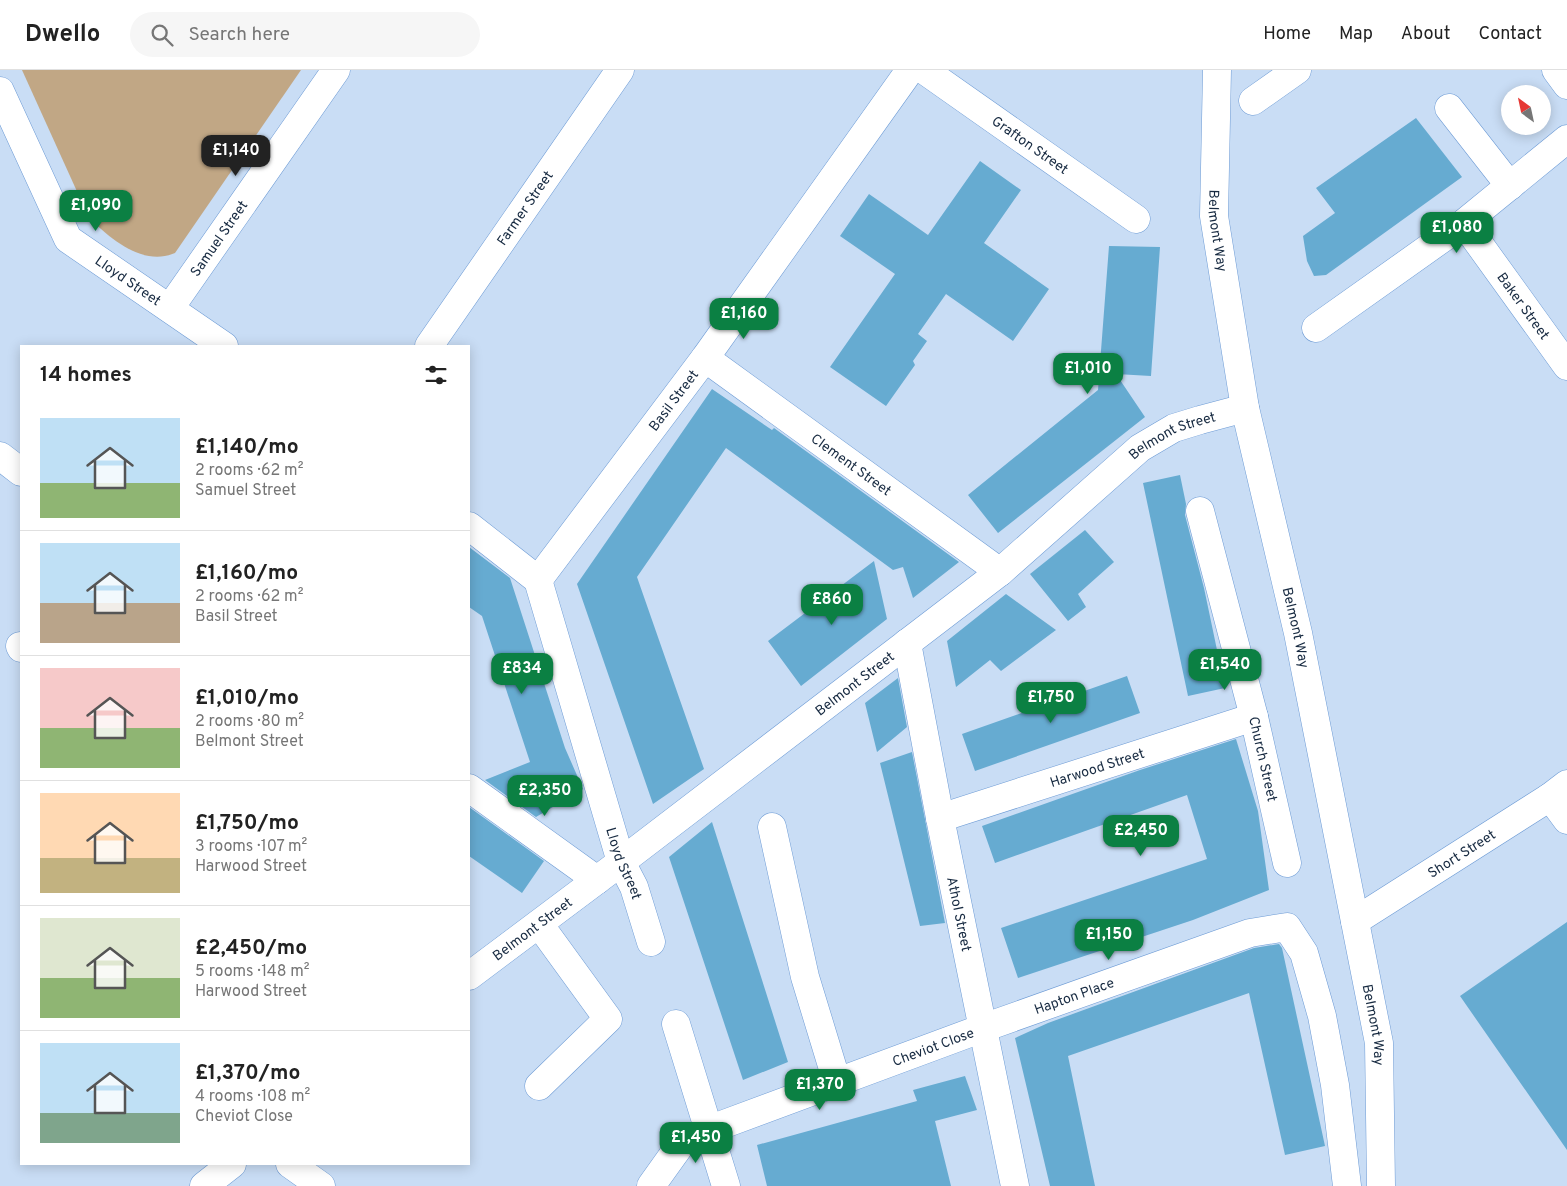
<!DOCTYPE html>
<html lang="en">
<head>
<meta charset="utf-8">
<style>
	:root { --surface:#fff; --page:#f6f6f6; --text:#222; --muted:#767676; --line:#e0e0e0; --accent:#0b8043 }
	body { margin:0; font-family:Overpass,sans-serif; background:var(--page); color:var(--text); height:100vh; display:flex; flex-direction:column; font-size:19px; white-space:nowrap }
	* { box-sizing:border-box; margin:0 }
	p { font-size:16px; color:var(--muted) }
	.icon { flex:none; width:28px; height:28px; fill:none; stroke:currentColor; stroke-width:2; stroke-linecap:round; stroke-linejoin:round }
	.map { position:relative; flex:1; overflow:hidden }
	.details { position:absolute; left:20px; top:275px; width:450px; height:820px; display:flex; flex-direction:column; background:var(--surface); border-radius:0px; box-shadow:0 2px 12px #0003 }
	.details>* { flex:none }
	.needle { width:32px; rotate:327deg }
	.controls { position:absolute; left:1501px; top:15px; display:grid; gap:10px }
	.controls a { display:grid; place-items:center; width:50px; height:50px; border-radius:50%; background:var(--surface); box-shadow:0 2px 12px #0003; font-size:25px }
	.price { position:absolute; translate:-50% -42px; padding:0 11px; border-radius:10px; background:var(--accent); color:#fff; font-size:16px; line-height:32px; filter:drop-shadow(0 1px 2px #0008) }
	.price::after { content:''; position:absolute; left:50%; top:30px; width:15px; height:11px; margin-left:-8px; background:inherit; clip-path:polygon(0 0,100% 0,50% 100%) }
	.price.current { background:#222; color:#fff }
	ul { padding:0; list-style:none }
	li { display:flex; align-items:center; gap:15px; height:125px; padding:0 20px }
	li+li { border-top:1px solid var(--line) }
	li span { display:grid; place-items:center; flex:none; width:140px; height:100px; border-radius:0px; color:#555 }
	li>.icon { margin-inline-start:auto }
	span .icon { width:60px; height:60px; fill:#fffc; stroke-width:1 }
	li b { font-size:21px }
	h2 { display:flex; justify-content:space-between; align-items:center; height:60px; padding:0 20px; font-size:21px }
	header { display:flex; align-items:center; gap:30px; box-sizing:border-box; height:70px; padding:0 25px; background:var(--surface); border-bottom:1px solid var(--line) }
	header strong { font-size:24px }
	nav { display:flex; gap:28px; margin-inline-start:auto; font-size:18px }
	.search { width:350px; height:45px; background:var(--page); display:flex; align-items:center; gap:12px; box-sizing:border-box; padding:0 18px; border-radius:28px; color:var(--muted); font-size:19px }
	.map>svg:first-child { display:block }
</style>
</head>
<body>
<header>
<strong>Dwello</strong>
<div class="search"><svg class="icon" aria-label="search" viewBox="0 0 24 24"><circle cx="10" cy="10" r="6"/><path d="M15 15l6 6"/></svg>Search here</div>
<nav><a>Home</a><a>Map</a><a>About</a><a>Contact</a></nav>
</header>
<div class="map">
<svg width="1567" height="1116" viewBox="0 0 1567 1116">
	<rect width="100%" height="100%" fill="#c9ddf5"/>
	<path fill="#c1a785" d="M 22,0 L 301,0 L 175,183 C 143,197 111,169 89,148 Z"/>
	<path fill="#66abd1" d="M 1416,48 L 1462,107 L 1326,205 L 1314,206 L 1307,191 L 1303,166 L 1335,143 L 1316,118 Z
		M 980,91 L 1021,120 L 984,173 L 1049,219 L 1013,271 L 946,224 L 918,264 L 927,271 L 913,291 L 915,295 L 886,336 L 830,297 L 895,204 L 840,166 L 869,124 L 928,165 Z
		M 1109,176 L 1160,177 L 1151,306 L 1116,304 L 1145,347 L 998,463 L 968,425 L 1098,320 Z
		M 712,319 L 772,360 L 774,358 L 959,492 L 913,528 L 903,497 L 893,500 L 726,378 L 637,507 L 704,699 L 653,734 L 577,514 Z
		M 1180,405 L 1186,434 L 1185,445 L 1204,518 L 1225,618 L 1188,626 L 1143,413 Z
		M 1085,460 L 1114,492 L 1078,524 L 1086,537 L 1068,551 L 1030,504 Z
		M 469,477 L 510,508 L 565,678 L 583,719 L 536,747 L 485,710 L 530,692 L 482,546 L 469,537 Z
		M 874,491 L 887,549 L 801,616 L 768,571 Z
		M 1006,524 L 1056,560 L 1001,601 L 990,590 L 956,617 L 947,571 Z
		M 1127,606 L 1140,643 L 975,701 L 962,664 Z
		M 898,608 L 907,657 L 877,682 L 865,633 Z
		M 1236,669 L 1258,741 L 1269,820 L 1193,850 L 1018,908 L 1001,858 L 1207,789 L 1187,725 L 995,793 L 982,756 L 1140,700 Z
		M 912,682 L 945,853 L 920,856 L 880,693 Z
		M 469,737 L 544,791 L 522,823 L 469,786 Z
		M 712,752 L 788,992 L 743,1010 L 669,787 Z
		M 1567,852 L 1567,1080 L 1460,926 Z
		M 1279,874 L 1282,878 L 1325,1076 L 1285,1085 L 1249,923 L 1068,986 L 1095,1116 L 1050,1116 L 1015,968 L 1048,953 L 1254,878 Z
		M 965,1006 L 977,1040 L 935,1051 L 951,1116 L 767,1116 L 757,1075 L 917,1031 L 913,1020 Z"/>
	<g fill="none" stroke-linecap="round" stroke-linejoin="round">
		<defs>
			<g id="minor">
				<path id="s1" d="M 924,0 L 1136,149"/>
				<path id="s2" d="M 1217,0 L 1214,146 L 1245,338 L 1298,563 L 1379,973 L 1381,1116"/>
				<path d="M 1556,0 L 1567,15"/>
				<path id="s3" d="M 0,21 L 68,169 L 224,276"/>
				<path d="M 1253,31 L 1297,0"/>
				<path d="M 1449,38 L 1510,116"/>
				<path id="s4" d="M 1464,153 L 1567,296"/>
				<path id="s5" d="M 170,238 L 336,0"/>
				<path d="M 1316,258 L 1464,153 L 1567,69"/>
				<path id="s6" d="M 429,276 L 620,0"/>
				<path id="s7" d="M 705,288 L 1000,502"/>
				<path d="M 0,386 L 21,402"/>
				<path id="s8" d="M 1200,441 L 1254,647 L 1287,793"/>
				<path id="s9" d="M 469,456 L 538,510 L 621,792 L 634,817 L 651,872"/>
				<path id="s10" d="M 538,510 L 705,288 L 910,0"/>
				<path id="s11" d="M 907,573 L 940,748 L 1015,1116"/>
				<path d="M 20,576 L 21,578"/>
				<path d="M 469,718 L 597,810"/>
				<path d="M 1550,727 L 1567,750"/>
				<path id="s12" d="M 940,748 L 1254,647"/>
				<path d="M 772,757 L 805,907 L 837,1012"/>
				<path id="s13" d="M 1355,851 L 1550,727 L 1567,714"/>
				<path d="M 539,854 L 608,949 L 539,1016"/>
				<path id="s14" d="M 469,906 L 621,792 L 1000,502 L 1140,378 L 1174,358 L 1200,350 L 1245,338"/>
				<path d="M 676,954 L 726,1116"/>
				<path d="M 290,1094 L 321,1116"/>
				<path d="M 204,1116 L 232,1094"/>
				<path id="s15" d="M 651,1116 L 681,1074 L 708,1060 L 983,958 L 1250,863 L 1287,857 L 1304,883 L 1322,946 L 1335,1015 L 1347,1116"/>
			</g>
		</defs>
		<use href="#minor" stroke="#6d9bd5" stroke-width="29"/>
		<use href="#minor" stroke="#fff" stroke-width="28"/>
	</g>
	<g text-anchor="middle" stroke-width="4.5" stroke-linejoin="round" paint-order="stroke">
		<g font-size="14" fill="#172a41" stroke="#dfe9f5">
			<text dy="5" stroke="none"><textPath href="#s1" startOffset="130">Grafton Street</textPath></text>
			<text dy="5" stroke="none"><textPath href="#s6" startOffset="168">Farmer Street</textPath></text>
			<text dy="5" stroke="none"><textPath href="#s2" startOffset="161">Belmont Way</textPath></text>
			<text dy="5" stroke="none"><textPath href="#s5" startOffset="85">Samuel Street</textPath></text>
			<text dy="5" stroke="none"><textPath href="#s3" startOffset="236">Lloyd Street</textPath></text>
			<text dy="5" stroke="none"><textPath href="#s4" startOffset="102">Baker Street</textPath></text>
			<text dy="5" stroke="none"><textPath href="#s10" startOffset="225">Basil Street</textPath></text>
			<text dy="5" stroke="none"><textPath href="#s14" startOffset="889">Belmont Street</textPath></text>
			<text dy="5" stroke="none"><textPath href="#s7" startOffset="181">Clement Street</textPath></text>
			<text dy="5" stroke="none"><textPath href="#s2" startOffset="566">Belmont Way</textPath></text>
			<text dy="5" stroke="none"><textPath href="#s14" startOffset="484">Belmont Street</textPath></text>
			<text dy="5" stroke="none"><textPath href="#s8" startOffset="256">Church Street</textPath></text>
			<text dy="5" stroke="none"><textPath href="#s12" startOffset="165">Harwood Street</textPath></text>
			<text dy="5" stroke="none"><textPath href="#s13" startOffset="126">Short Street</textPath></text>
			<text dy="5" stroke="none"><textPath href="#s9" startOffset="384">Lloyd Street</textPath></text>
			<text dy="5" stroke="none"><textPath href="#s11" startOffset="276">Athol Street</textPath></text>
			<text dy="5" stroke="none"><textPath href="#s14" startOffset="79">Belmont Street</textPath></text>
			<text dy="5" stroke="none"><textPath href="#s15" startOffset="472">Hapton Place</textPath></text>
			<text dy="5" stroke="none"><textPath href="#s2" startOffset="971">Belmont Way</textPath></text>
			<text dy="5" stroke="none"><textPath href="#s15" startOffset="322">Cheviot Close</textPath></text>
		</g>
	</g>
</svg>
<div class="controls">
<a><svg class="needle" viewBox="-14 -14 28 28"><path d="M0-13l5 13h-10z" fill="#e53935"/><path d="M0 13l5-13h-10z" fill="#767676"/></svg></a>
</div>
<b class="price current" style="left:236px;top:107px">£1,140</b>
<b class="price" style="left:96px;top:162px">£1,090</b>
<b class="price" style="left:1457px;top:184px">£1,080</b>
<b class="price" style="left:744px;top:270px">£1,160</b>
<b class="price" style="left:1088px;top:325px">£1,010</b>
<b class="price" style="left:832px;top:556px">£860</b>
<b class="price" style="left:1225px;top:621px">£1,540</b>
<b class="price" style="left:522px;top:625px">£834</b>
<b class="price" style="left:1051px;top:654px">£1,750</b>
<b class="price" style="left:545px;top:747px">£2,350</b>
<b class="price" style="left:1141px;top:787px">£2,450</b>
<b class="price" style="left:1109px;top:891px">£1,150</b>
<b class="price" style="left:820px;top:1041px">£1,370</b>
<b class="price" style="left:696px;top:1094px">£1,450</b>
<section class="details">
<h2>14 homes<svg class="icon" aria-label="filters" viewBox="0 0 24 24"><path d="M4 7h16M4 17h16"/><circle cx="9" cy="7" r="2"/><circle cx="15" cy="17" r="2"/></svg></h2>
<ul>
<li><span style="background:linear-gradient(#bfe0f5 65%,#8fb573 0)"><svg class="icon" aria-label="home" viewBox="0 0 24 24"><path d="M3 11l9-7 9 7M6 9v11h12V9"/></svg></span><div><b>£1,140/mo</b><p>2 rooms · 62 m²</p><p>Samuel Street</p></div></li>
<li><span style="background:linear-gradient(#bfe0f5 60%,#b9a48a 0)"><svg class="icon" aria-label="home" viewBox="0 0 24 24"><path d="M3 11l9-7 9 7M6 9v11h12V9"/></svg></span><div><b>£1,160/mo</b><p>2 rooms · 62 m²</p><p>Basil Street</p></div></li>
<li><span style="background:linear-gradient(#f6c9c9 60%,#8fb573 0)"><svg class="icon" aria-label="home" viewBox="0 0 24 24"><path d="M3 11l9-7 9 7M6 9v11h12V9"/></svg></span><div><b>£1,010/mo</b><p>2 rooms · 80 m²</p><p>Belmont Street</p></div></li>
<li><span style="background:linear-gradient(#ffd9b3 65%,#c2b280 0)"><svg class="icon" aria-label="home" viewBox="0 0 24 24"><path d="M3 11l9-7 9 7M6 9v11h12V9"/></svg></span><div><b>£1,750/mo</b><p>3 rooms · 107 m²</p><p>Harwood Street</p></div></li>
<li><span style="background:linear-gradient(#dfe7d0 60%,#8fb573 0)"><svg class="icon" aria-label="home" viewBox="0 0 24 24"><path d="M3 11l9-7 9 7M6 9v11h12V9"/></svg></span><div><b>£2,450/mo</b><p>5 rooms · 148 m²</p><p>Harwood Street</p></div></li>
<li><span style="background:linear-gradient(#bfe0f5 70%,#7fa58c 0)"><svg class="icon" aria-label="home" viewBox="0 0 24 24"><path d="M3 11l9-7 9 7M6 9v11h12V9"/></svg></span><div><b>£1,370/mo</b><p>4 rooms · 108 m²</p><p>Cheviot Close</p></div></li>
</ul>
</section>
</div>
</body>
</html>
